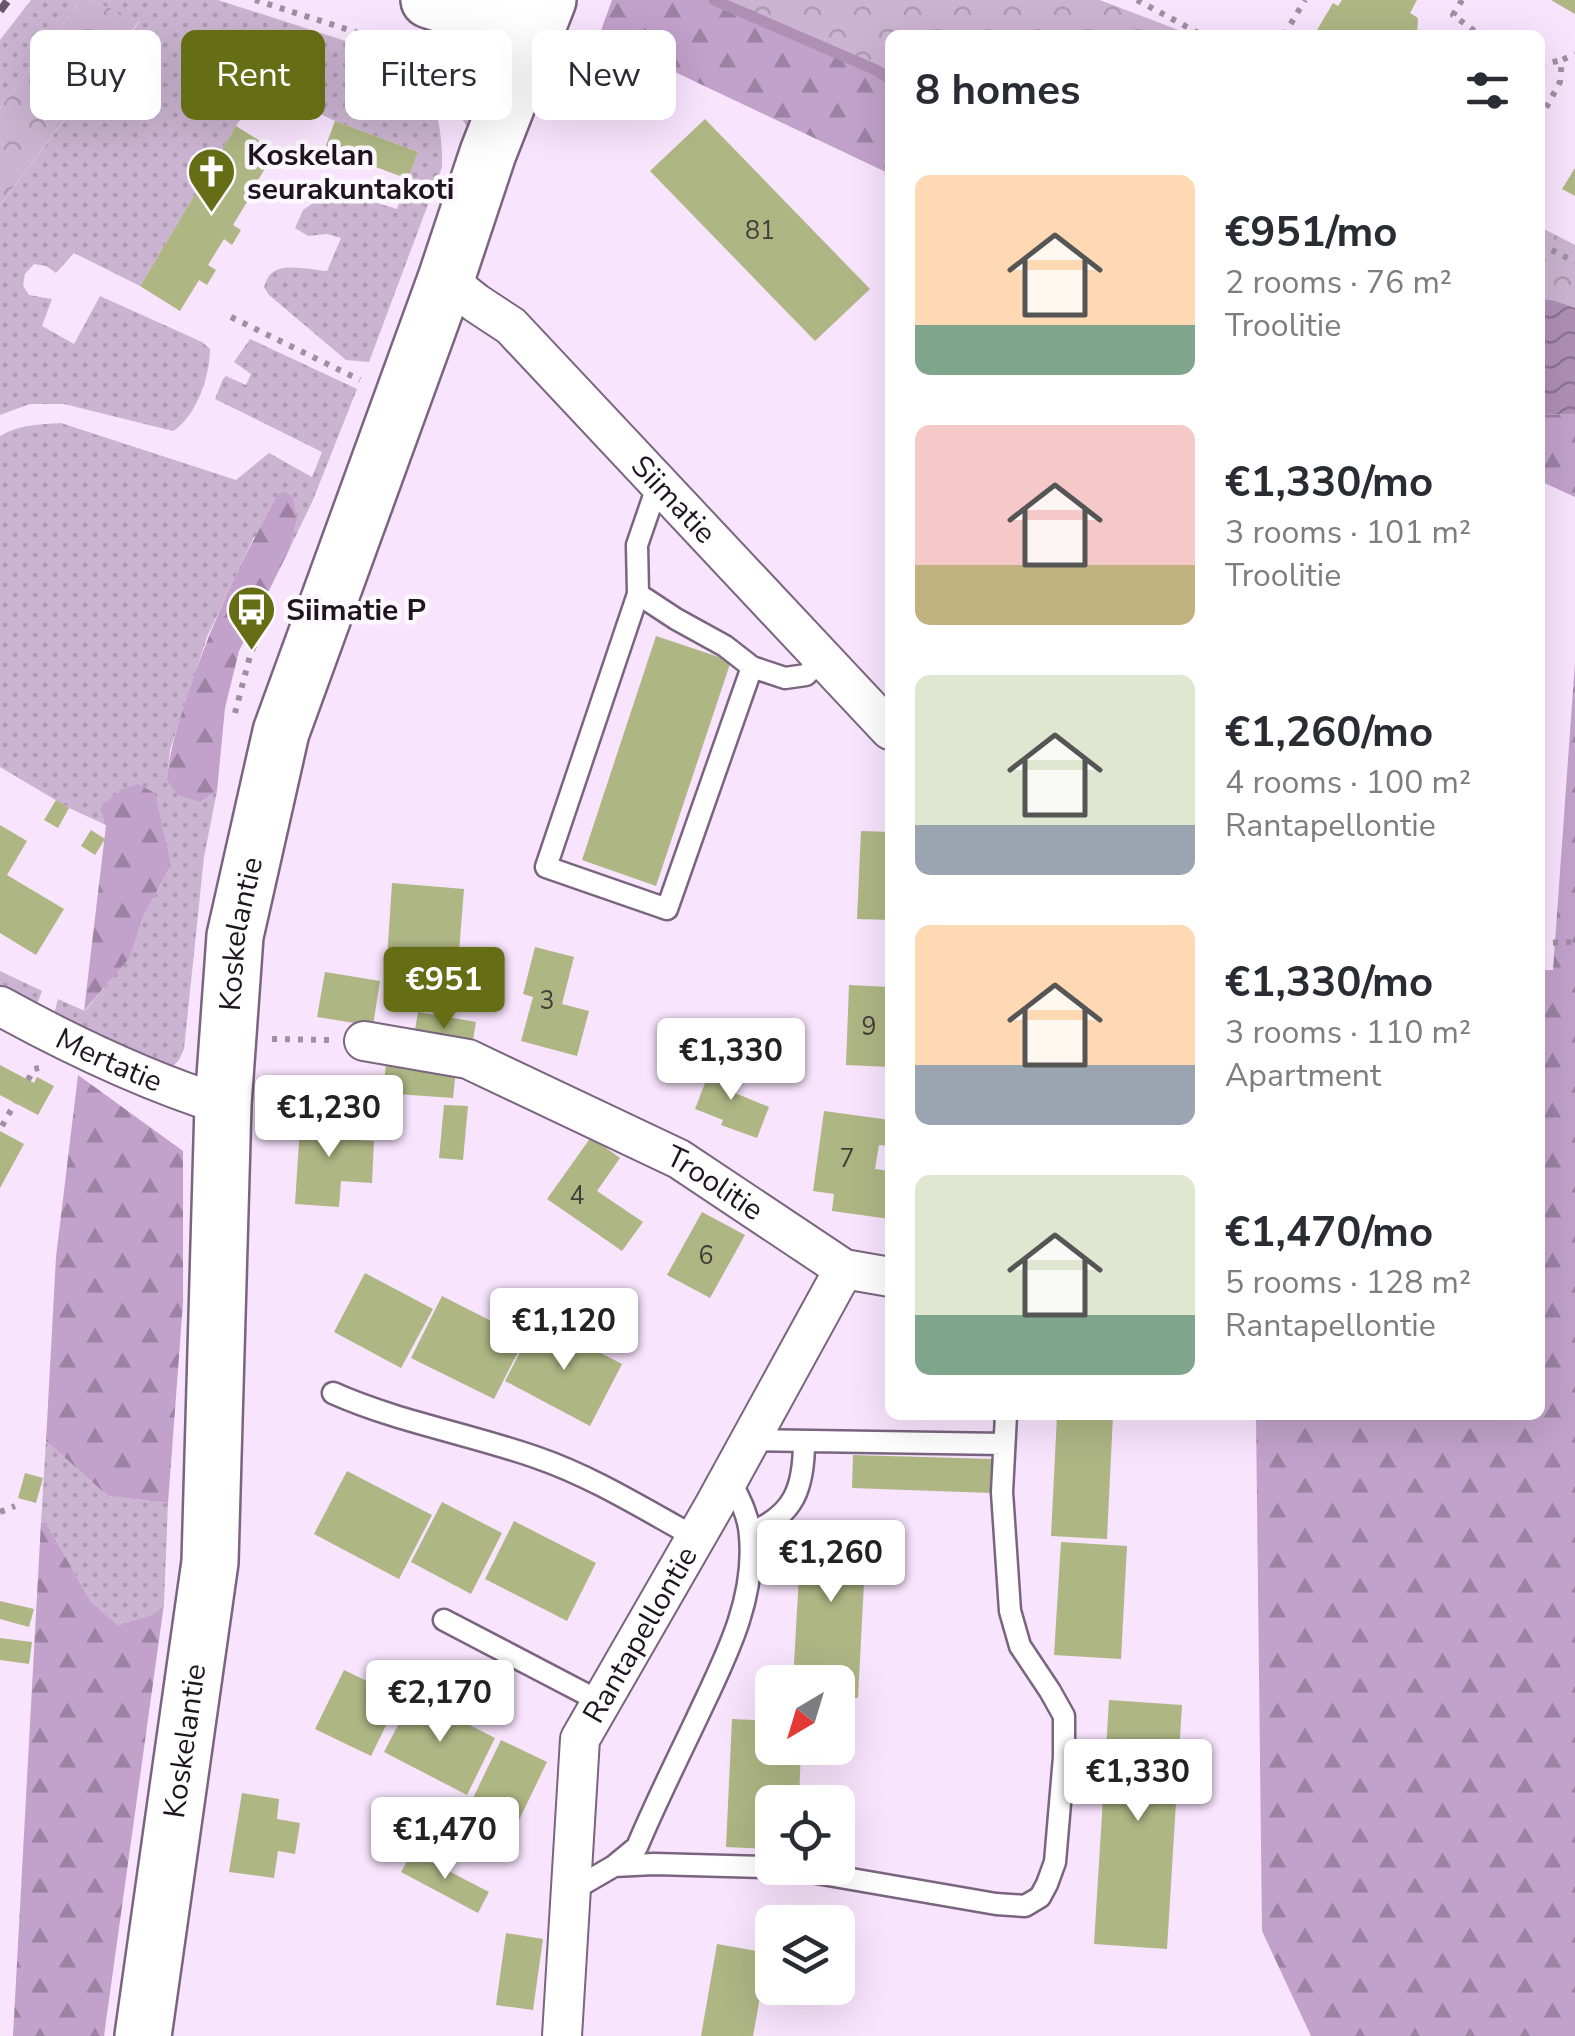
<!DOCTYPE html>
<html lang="en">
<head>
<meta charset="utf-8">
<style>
	:root { --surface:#fff; --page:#f7f7f7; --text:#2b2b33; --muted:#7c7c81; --accent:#656e15 }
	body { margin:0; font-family:"Nunito Sans",sans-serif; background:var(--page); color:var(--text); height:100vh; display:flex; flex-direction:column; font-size:38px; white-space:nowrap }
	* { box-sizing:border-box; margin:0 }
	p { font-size:32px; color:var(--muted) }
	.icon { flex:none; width:55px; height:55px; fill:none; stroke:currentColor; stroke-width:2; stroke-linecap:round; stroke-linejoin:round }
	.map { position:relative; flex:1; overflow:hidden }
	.details { position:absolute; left:885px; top:30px; width:660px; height:1390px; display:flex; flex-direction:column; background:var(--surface); border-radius:15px; box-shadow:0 10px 40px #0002 }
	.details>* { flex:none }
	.top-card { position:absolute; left:30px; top:30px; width:705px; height:90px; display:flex; gap:20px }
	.needle { width:65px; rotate:218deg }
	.tools { position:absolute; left:755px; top:1665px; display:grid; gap:20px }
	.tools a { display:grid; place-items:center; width:100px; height:100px; border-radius:15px; background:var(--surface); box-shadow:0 10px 40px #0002; font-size:50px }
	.price { position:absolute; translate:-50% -85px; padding:0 22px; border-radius:10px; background:#fff; color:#222; font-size:32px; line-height:65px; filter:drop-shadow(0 2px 5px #0008) }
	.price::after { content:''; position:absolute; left:50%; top:60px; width:30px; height:22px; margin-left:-15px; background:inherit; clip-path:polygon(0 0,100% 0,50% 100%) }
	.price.current { background:var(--accent); color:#fff }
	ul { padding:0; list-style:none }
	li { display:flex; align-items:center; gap:30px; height:250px; padding:0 30px }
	li span { display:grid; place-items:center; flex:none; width:280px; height:200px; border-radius:15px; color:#555 }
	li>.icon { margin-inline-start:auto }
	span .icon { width:120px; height:120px; fill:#fffc; stroke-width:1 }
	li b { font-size:42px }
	h2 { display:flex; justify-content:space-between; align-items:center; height:120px; padding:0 30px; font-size:42px }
	.pill { padding:0 35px; border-radius:15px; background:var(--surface); box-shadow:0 10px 40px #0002; font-size:35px; line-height:90px }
	.pill.current { background:var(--accent); color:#fff }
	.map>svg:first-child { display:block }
</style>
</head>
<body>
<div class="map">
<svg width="1575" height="2036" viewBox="0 0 1575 2036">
	<defs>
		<pattern id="grass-dots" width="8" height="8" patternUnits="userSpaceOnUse" patternTransform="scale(2.5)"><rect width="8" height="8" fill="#cbb4d1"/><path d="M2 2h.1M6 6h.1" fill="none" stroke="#ae9ab3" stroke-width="1.8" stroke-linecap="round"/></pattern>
		<pattern id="forest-firs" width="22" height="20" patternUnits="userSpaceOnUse" patternTransform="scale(2.5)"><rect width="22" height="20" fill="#c2a1ca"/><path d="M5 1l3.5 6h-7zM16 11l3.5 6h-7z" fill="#9d82a4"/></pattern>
		<pattern id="park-crowns" width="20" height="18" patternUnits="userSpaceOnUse" patternTransform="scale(2.5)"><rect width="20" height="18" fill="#cbb4d1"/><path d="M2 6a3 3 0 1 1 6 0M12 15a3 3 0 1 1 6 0" fill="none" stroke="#ae9ab3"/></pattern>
		<pattern id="water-waves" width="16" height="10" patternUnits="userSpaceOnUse" patternTransform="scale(2.5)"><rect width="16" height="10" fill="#b08fb7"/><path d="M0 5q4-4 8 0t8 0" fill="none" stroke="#8f7494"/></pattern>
	</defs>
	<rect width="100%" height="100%" fill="#f8e4fd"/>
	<path fill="url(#grass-dots)" d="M 31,0 L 81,0 L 0,108 L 0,40 Z
		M 89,0 L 218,0 L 389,55 C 396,59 404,62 410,67 C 437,90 443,134 442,167 L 369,362 L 346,360 L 269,295 L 264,287 C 266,282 268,275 273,272 C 285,263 313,270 327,271 L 341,238 L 327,234 L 308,236 L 295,228 L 303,210 L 313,203 L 354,196 L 397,209 L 418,152 L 335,121 L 263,87 L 236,126 L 140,286 L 74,253 L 56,273 L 46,266 L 34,264 L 25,274 L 23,286 L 29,295 L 52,299 L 42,326 L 74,344 L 100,296 L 202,342 L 210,349 C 210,375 197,416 173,431 L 64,404 L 30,404 L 0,415 L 0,205 L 140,21 Z
		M 446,45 C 472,70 480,97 473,132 C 445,102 441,85 446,45 Z
		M 250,339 L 357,389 L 313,500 L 289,550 L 297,520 L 254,537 L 207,637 L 170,750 L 167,780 L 200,802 L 217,791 L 204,857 L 184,1049 L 179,1060 L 171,1068 L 162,1068 L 54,1014 L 58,999 L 85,1011 L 130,956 L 143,917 L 171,865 L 106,825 L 69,808 L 0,767 L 0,436 C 18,425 40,424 61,423 L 236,480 L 269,453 L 312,477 L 322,452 L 215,399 L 223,379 L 226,376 L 246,385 L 251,374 L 234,362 Z
		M 0,971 L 42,991 L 38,1002 L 30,1006 L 0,991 Z
		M 46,1441 L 108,1496 L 168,1503 L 164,1604 L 154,1614 L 118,1627 L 91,1602 L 48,1526 L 41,1522 Z"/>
	<path fill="url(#forest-firs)" d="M 612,0 L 1099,0 L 1191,35 L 890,35 L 890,174 L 599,36 Z
		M 1575,414 L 1575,497 L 1540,481 L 1540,415 Z
		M 286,492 L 293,498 L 297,520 L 289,550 L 239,651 L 225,708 L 217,791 L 200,802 L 178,795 L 167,780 C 170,746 179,723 189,691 C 212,621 243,557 279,493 Z
		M 1575,662 L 1575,2036 L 1311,2036 L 1262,1931 L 1256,1415 L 1540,1415 L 1540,970 L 1553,970 Z
		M 138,784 L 155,793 L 171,865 L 143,917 L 130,957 L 84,1011 L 106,825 L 100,808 L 120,790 Z
		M 78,1075 L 183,1151 L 183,1303 L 168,1503 L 108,1496 L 46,1441 L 56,1257 Z
		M 41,1522 L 48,1526 L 91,1602 L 118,1626 L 154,1614 L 164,1604 L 104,2036 L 13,2036 Z"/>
	<path fill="url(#park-crowns)" d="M 81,0 L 89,0 L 140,20 L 0,205 L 0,108 Z
		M 714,0 L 1099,0 L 1191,35 L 890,35 L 890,79 L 876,70 Z
		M 1540,227 L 1575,245 L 1575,377 L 1540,358 Z"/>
	<path fill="url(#water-waves)" d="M 1540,299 L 1555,301 L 1575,308 L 1575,414 L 1540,415 Z"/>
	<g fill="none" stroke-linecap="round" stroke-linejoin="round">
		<path stroke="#b08fb7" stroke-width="11" d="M 714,0 L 876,70 L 890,79"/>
	</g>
	<path fill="#aeb684" d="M 1342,0 L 1417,0 L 1410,13 L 1418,18 L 1417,35 L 1326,35 L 1317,30 L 1333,3 L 1338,6 Z
		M 1551,0 L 1575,0 L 1575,14 Z
		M 705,119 L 870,289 L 815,341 L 650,171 Z
		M 335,121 L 418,152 L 408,179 L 325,148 Z
		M 236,126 L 276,151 L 258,180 L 269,187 L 259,203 L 250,197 L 233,225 L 241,230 L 232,245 L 224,239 L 208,265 L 216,270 L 207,285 L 199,280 L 180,311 L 140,286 Z
		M 1575,168 L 1575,196 L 1562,189 Z
		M 656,636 L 731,661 L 656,886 L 582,860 Z
		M 56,800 L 69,808 L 58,828 L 44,820 Z
		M 0,825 L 27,841 L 7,875 L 64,909 L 36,955 L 0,933 Z
		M 91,830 L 105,839 L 95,855 L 81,846 Z
		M 861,831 L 890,832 L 890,920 L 857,919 Z
		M 392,883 L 464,889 L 458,964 L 387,959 Z
		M 535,947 L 574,957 L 562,1004 L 589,1011 L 577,1056 L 521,1041 L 533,997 L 523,994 Z
		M 325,972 L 380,981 L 373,1026 L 317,1017 Z
		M 849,985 L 890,987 L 890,1067 L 846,1065 Z
		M 418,1012 L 476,1022 L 471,1052 L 413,1042 Z
		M 386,1063 L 456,1069 L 453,1098 L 383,1093 Z
		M 0,1065 L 34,1083 L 37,1077 L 54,1086 L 38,1115 L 0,1095 Z
		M 712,1065 L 741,1076 L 735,1093 L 769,1107 L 757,1138 L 721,1125 L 723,1120 L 695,1109 Z
		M 444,1105 L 468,1106 L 463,1160 L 439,1158 Z
		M 301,1110 L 343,1113 L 341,1139 L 374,1141 L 372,1183 L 341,1181 L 339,1207 L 295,1204 Z
		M 824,1111 L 890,1120 L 890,1146 L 879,1145 L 875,1169 L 890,1171 L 890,1219 L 832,1211 L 834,1194 L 813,1191 Z
		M 0,1131 L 24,1144 L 0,1188 Z
		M 591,1137 L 620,1158 L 597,1191 L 643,1222 L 622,1251 L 547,1199 Z
		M 702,1212 L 745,1235 L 710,1298 L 667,1275 Z
		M 365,1273 L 433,1309 L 401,1368 L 334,1332 Z
		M 442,1296 L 525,1338 L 494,1399 L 411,1358 Z
		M 537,1320 L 622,1364 L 590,1426 L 505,1381 Z
		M 1057,1415 L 1113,1415 L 1107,1539 L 1051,1536 Z
		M 853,1455 L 992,1459 L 991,1493 L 852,1488 Z
		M 347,1471 L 432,1515 L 399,1579 L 314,1534 Z
		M 25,1473 L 43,1478 L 36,1503 L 18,1498 Z
		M 442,1502 L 502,1533 L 471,1594 L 411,1562 Z
		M 514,1521 L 596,1563 L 567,1621 L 485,1579 Z
		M 802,1521 L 867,1525 L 858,1698 L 838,1697 L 838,1682 L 793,1682 Z
		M 1061,1542 L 1127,1546 L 1121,1659 L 1054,1655 Z
		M 0,1601 L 34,1609 L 29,1627 L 0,1619 Z
		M 0,1638 L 32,1642 L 29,1664 L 0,1660 Z
		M 344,1670 L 400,1697 L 371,1756 L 315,1729 Z
		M 413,1696 L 495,1738 L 467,1795 L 384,1752 Z
		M 1109,1700 L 1182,1705 L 1167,1949 L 1094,1944 Z
		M 732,1719 L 772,1721 L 772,1748 L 801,1748 L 799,1802 L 772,1802 L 772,1849 L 726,1847 Z
		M 501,1740 L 547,1762 L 519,1820 L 473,1798 Z
		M 242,1793 L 279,1799 L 277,1819 L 300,1823 L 295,1854 L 278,1851 L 274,1878 L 229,1872 Z
		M 412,1852 L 489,1892 L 478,1913 L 401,1872 Z
		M 506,1933 L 543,1939 L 533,2010 L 496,2005 Z
		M 717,1944 L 768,1953 L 753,2036 L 701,2036 Z"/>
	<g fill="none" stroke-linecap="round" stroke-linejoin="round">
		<defs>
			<path id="lane" d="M 659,481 L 637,545 L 638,594 L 546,867 L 667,909 L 752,667
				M 638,594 L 676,619 L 725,646 L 752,667 L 785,678 L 806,675 L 823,658
				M 333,1393 C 398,1422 470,1434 538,1458 C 593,1477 644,1509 695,1537
				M 750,1440 L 1004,1444
				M 750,1533 C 795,1515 804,1487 804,1441
				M 444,1620 L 601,1702
				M 614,1866 L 637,1847 C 655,1804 676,1762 696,1720 C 723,1662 756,1602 750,1536 C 749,1515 738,1496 729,1478
				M 571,1891 L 614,1866 L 654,1864 L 764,1867 L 805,1871 L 996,1904 L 1025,1906 L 1040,1897 L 1047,1884 L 1055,1862 L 1064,1757 L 1064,1716 L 1050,1691 L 1020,1646 L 1010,1611 L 1002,1492 L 1006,1415"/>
			<g id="street">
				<path id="s1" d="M 446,279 L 476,303 L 511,326 L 890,730"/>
				<path id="s2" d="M 0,1006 C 71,1045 146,1081 223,1105"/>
				<path id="s3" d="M 364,1041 L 468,1059 L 679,1159 L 844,1269 L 890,1277"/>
				<path id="s4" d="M 562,2036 L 580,1739 L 714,1506 L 844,1269"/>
			</g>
			<g id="secondary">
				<path d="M 429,0 L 534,33"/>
				<path id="s5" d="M 143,2036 L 210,1562 L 223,1105 L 235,936 L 281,732 L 446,279 L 488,153 L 548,0"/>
			</g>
		</defs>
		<use href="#lane" stroke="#7a647f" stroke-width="25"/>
		<use href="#street" stroke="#7a647f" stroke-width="42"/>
		<use href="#secondary" stroke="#7a647f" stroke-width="60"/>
		<path stroke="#9f8fa2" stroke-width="6" stroke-dasharray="5 8" stroke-linecap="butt" d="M 255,0 L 365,35 L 392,48 L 428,59 L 451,116
			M 1137,0 L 1202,35
			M 1462,0 L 1453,15 L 1480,35
			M 1284,35 L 1305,0
			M 1540,65 L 1562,60
			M 1540,119 L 1560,82 L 1562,60 L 1575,54
			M 1540,244 L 1575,262
			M 231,317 L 360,380
			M 235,713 L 251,652 L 271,613
			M 1540,943 L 1575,942
			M 272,1039 L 329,1040
			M 28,1080 L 34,1069 L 39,1068
			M 2,1126 L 15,1103
			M 0,1512 L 15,1506"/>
		<use href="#lane" stroke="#fff" stroke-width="20"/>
		<use href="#street" stroke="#fff" stroke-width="38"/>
		<use href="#secondary" stroke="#fff" stroke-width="55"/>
		<path stroke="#645767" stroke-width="8" stroke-dasharray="12 12" stroke-linecap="butt" d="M 0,11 L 8,0"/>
	</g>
	<defs>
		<symbol id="church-pin" viewBox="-11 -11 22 30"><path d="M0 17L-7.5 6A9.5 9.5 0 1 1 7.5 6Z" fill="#656e15" stroke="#fdf8fe"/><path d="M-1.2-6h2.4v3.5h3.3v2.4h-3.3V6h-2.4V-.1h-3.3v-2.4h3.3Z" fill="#fff"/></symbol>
		<symbol id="bus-pin" viewBox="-11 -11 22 30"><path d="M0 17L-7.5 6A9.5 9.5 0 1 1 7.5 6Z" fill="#656e15" stroke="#fdf8fe"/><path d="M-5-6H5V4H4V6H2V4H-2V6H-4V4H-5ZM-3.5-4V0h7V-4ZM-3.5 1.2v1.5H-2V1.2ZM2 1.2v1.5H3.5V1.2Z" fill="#fff"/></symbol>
	</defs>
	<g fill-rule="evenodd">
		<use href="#church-pin" x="184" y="144" width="55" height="75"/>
		<use href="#bus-pin" x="224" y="582" width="55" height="75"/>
	</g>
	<g text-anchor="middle" stroke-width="9" stroke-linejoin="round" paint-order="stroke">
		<g font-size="25" fill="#423d39">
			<text x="760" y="239">81</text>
			<text x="547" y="1009">3</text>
			<text x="869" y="1035">9</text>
			<text x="847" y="1167">7</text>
			<text x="577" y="1204">4</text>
			<text x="706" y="1264">6</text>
		</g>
		<g font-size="30" font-weight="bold" fill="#1e1520" stroke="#fdf8fe" text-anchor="start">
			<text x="247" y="165">Koskelan<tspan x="247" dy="34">seurakuntakoti</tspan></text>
			<text x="286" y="620">Siimatie P</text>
		</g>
		<g font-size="30" fill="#1e1520" stroke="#fdf8fe">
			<text dy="10" stroke="none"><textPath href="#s1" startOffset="318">Siimatie</textPath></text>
			<text dy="10" stroke="none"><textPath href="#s5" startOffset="1108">Koskelantie</textPath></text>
			<text dy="10" stroke="none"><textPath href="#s2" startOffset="122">Mertatie</textPath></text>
			<text dy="10" stroke="none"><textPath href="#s3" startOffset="382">Troolitie</textPath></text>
			<text dy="10" stroke="none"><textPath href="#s4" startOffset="418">Rantapellontie</textPath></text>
			<text dy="10" stroke="none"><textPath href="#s5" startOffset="298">Koskelantie</textPath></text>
		</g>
	</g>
</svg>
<div class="tools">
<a><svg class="needle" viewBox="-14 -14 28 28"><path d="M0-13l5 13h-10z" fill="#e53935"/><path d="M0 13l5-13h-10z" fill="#7c7c81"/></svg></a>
<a><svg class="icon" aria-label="locate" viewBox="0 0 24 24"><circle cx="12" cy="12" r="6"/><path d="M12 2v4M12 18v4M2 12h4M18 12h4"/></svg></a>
<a><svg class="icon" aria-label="layers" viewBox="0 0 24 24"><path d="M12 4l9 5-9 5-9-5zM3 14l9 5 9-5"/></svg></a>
</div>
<b class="price current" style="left:444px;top:1032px">€951</b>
<b class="price" style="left:731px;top:1103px">€1,330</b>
<b class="price" style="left:329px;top:1160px">€1,230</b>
<b class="price" style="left:564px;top:1373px">€1,120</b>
<b class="price" style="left:831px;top:1605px">€1,260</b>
<b class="price" style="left:440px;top:1745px">€2,170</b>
<b class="price" style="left:1138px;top:1824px">€1,330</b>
<b class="price" style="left:445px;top:1882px">€1,470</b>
<div class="top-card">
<a class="pill">Buy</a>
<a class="pill current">Rent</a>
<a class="pill">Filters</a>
<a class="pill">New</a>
</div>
<section class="details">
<h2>8 homes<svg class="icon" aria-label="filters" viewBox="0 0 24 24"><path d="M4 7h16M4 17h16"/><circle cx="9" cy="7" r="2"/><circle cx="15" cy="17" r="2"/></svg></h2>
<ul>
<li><span style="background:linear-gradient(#ffd9b3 75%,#7fa58c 0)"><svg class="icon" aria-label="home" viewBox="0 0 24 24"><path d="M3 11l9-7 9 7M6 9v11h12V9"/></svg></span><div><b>€951/mo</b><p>2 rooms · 76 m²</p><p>Troolitie</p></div></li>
<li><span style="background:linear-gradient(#f6c9c9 70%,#c2b280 0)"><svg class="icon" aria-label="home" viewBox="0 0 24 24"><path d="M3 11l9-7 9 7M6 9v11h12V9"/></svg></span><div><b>€1,330/mo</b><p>3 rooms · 101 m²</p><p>Troolitie</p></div></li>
<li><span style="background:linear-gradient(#dfe7d0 75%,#9aa5b1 0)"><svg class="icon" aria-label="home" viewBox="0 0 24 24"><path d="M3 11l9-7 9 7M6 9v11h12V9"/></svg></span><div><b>€1,260/mo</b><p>4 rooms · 100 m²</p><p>Rantapellontie</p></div></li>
<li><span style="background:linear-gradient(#ffd9b3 70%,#9aa5b1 0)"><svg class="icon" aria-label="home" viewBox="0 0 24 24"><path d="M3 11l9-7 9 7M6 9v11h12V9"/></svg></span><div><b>€1,330/mo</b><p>3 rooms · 110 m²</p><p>Apartment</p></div></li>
<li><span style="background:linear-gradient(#dfe7d0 70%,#7fa58c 0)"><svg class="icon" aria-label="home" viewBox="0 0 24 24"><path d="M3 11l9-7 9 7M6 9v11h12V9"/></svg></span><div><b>€1,470/mo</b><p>5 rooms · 128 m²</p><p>Rantapellontie</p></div></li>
</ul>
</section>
</div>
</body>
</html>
